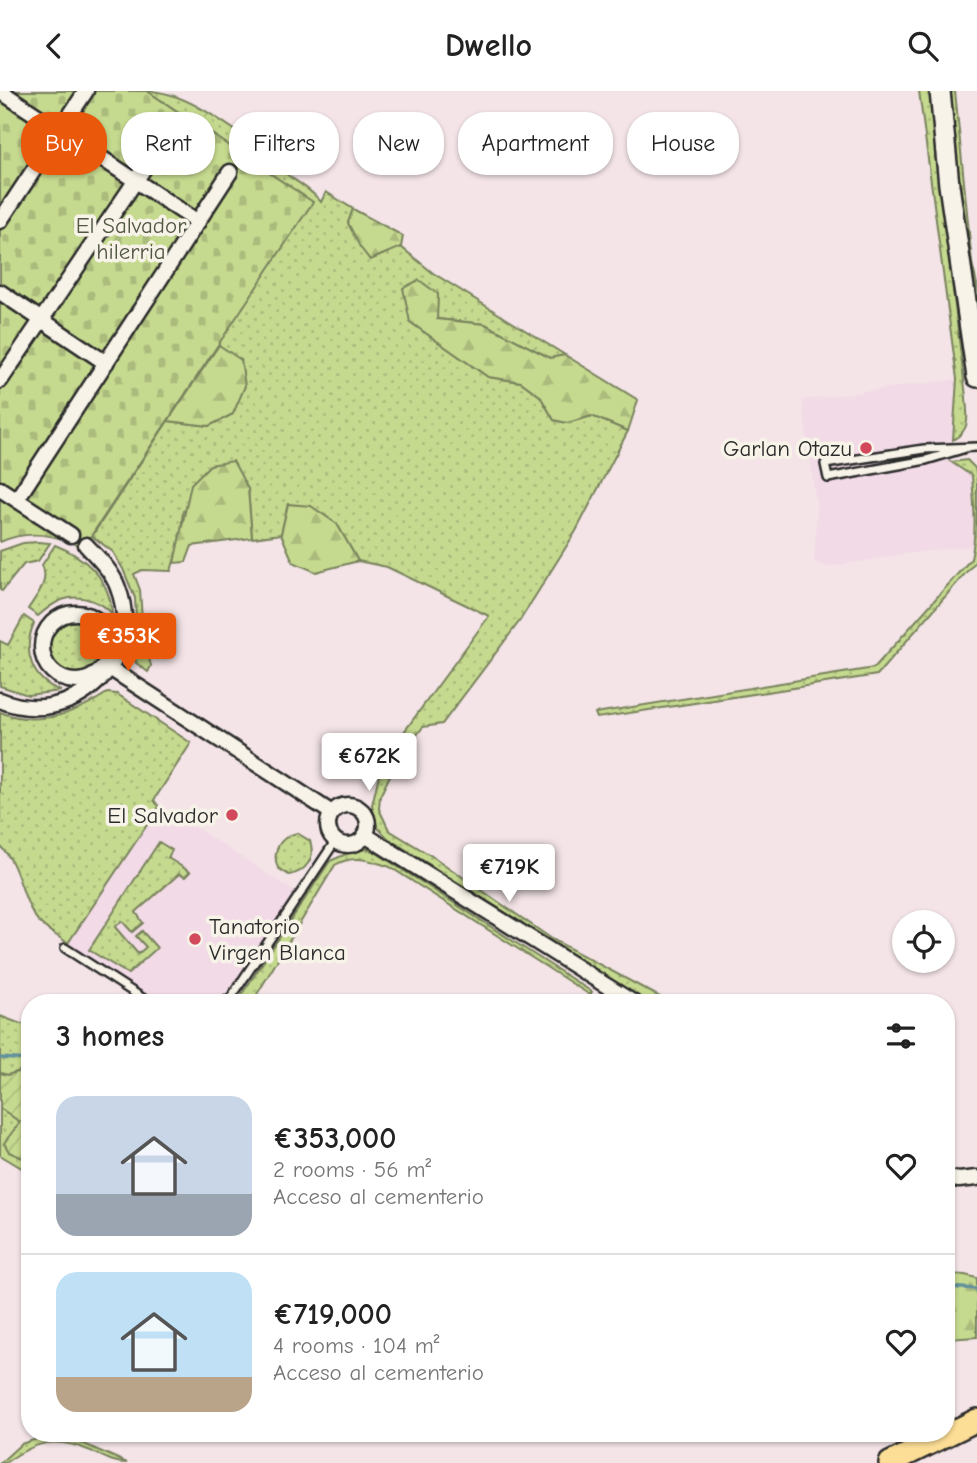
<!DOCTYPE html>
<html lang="en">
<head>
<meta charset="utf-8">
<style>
	:root { --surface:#fff; --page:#f2f2f2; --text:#222; --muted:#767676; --line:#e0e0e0; --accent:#ea580c }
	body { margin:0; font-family:"Comic Neue",sans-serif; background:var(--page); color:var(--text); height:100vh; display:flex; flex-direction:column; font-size:26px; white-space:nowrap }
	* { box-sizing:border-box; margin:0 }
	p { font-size:23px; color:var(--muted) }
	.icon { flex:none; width:38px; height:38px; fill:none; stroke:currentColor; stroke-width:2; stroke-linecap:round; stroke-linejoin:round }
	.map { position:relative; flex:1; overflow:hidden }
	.panel { position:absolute; left:21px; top:903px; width:934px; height:448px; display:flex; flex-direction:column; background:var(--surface); border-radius:28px; box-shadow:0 2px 5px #0004 }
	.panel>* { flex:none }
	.guide { position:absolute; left:21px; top:21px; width:936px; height:63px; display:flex; gap:14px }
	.tools { position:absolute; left:892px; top:819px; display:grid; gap:14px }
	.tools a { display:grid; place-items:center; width:63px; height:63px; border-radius:50%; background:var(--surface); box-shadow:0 2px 5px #0004; font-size:35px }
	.price { position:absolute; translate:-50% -60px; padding:0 16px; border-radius:7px; background:#fff; color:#222; font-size:23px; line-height:46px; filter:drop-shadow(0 2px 4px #0008) }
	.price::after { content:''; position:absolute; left:50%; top:42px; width:21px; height:16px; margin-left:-10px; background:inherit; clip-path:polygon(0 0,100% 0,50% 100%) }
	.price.selected { background:var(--accent); color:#fff }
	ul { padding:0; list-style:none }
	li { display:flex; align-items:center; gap:21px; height:175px; padding:0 35px }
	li+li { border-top:2px solid var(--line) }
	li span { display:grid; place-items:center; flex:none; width:196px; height:140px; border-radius:21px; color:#555 }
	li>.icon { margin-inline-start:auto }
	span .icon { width:84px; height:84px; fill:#fffc; stroke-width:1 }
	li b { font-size:30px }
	h2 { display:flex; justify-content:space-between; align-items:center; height:84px; padding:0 35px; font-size:30px }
	.pill { padding:0 24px; border-radius:28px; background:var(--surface); box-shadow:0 2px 5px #0004; font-size:24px; line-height:63px }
	.pill.selected { background:var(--accent); color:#fff }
	header { display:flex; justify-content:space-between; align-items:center; height:91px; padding:0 35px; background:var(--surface); font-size:32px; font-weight:800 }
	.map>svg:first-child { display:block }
</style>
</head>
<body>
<header><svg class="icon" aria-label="back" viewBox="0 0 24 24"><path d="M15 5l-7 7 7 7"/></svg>Dwello<svg class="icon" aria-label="search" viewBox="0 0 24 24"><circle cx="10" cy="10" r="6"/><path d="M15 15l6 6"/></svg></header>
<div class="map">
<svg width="977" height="1372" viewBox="0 0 977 1372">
	<defs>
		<pattern id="grass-dots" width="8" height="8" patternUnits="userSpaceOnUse" patternTransform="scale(1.75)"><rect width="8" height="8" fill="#c6da8f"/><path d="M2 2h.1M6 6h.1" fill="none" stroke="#aabb7c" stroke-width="1.8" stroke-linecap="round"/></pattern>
		<pattern id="forest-firs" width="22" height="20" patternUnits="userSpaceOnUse" patternTransform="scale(1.75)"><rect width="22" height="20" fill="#c6da8f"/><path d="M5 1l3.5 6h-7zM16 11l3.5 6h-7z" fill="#aabb7c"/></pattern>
		<pattern id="cemetery-stones" width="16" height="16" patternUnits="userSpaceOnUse" patternTransform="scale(1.75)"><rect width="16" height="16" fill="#c6da8f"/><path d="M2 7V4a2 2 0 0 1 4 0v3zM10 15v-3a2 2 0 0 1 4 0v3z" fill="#aabb7c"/></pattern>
		<pattern id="garden-furrows" width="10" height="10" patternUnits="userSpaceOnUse" patternTransform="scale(1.75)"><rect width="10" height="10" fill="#c6da8f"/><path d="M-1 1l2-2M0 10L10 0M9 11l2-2" fill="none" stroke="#aabb7c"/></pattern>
	</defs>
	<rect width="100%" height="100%" fill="#f4e4e7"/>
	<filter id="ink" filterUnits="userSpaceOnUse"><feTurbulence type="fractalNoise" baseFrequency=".0143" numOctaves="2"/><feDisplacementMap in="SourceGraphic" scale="14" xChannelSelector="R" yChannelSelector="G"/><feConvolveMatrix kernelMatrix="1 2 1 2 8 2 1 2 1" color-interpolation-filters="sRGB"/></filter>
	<g filter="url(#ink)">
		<path fill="#f2dae6" d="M 957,288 L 951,371 L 972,385 L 975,417 L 974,455 L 912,462 L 828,476 L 814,471 L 817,421 L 802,309 Z
			M 159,716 L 182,728 L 305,807 L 236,912 L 141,912 L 62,861 Z"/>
		<path fill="url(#grass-dots)" stroke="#78825d" stroke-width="2" d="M 147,0 C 189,0 235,41 271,64 C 280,86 307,92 321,111 L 326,101 L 353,118 L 348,132 L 370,169 L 401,156 L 433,182 L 565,264 L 550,267 L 485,233 L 437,228 L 410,231 L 488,286 L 521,291 L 540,305 L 554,329 L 567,332 L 592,325 L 628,340 L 576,440 L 519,531 L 442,633 L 423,636 L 397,670 L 380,705 L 379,718 L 389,739 L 435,767 L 552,848 L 671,912 L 648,912 L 389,748 L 377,736 L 372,714 L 382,671 L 489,525 L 387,476 L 358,470 L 337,433 L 288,413 L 281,443 L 252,447 L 248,398 L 183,420 L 180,450 L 171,480 L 142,479 L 134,483 L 140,499 L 143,543 L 151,575 L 148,581 L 136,572 L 134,566 L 136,527 L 135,507 L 123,478 L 113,461 L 92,445 L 168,330 L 209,335 L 233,323 L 219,254 L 181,311 L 248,67 Z
			M 919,0 L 929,0 L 966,306 C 967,325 972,338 953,349 L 957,288 Z
			M 949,0 L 955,0 L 972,172 L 977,193 L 977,228 L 958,95 Z
			M 967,369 L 975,377 L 977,386 L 977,469 L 877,584 L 597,627 L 595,622 L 874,577 L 971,468 C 977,441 974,413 972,385 L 951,371 Z
			M 38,451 L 50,452 L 38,470 L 24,473 L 2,500 L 0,499 L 0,460 L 23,452 Z
			M 55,454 C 86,466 110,488 112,523 C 107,516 101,513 93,510 C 70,501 55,510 38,525 L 28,518 C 37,504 50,490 42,474 Z
			M 24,525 L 34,532 C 22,560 31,589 61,600 L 28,604 L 0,595 L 0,550 L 8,554 Z
			M48 555a27 27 0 1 1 54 0a27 27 0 1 1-54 0Z
			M 107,602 L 117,603 L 191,652 L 154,709 L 159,716 L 68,852 C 59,846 48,840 41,833 C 20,811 22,776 0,755 L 0,621 C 37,636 75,623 107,602 Z
			M 297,742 L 310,750 C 316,767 306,781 289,784 L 278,777 C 271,760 280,746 297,742 Z
			M 159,751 L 172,759 L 168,767 L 190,781 L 185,786 L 179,783 L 136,821 L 143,832 L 132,841 L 122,830 L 115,836 L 138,863 L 146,856 L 136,845 L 142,840 L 157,857 L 128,883 L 89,859 Z
			M 367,758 L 375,761 L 592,901 L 590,904 L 390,776 C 370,769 354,763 335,774 L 253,910 L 251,912 L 236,912 L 330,770 L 353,760 Z
			M 0,925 L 21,933 L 30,932 L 30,977 L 7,984 L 0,982 Z
			M 0,1017 L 20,1031 L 9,1061 L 30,1070 L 30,1082 L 0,1064 Z
			M 56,1342 L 65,1342 L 66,1345 L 127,1372 C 113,1372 104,1366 91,1360 C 55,1345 36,1350 5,1372 L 0,1372 L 21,1353 Z"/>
		<path fill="url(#forest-firs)" stroke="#78825d" stroke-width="2" d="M 353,118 L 403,145 L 401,156 L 370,169 L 360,156 L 348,132 Z
			M 419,189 L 438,203 L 437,228 L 485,233 L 550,267 L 565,264 L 638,309 L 628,340 L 592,325 L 567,332 L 554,329 L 540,305 L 521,291 L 488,286 L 410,231 L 403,197 Z
			M 219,254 L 241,269 L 245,295 L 233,323 L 209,335 L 168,330 Z
			M 233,370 L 248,398 L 252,447 L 192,455 L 186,471 L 174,472 L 191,393 L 210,374 Z
			M 288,413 L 311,415 L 337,433 L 358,470 L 316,481 L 293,471 L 281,443 Z
			M 947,1183 L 965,1184 L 977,1187 L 977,1246 L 947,1248 Z"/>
		<path fill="url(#cemetery-stones)" stroke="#78825d" stroke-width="2" d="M 0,0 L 147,0 L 313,111 L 83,457 C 56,443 29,438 0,451 Z"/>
		<path fill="url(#garden-furrows)" stroke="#78825d" stroke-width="2" d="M 30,977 L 30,1070 L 9,1061 L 4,1052 L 20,1031 L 0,1017 L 0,982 L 8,984 Z"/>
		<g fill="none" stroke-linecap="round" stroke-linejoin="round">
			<path stroke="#63919c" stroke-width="3.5" d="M 0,967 L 30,969
				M 947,1196 L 977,1198"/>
			<defs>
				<path id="lane" d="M 966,357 L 926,369 L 828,387 L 825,373 L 924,358 L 977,356
					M 65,857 L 150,912
					M 218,912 L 230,908 L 336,749"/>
				<path id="street" d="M 0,0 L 198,131
					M 0,130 L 86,0
					M 0,201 L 106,272
					M 0,290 L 172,36
					M 0,398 L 71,444
					M 17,408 L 230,81
					M42 556a34 34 0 1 1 68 0a34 34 0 1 1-68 0Z
					M 105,574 L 332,722
					M 0,609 C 71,639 146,571 118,497 C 112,480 98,467 86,454
					M328 734a20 20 0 1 1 40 0a20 20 0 1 1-40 0Z
					M 365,744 L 634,912
					M 947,1087 L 959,1089 L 977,1087"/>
				<path id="secondary" d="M 940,0 L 949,94 L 977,286"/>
				<path id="primary" d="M 890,1372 L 977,1329"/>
			</defs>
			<use href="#lane" stroke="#2b2b2b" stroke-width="12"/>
			<use href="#street" stroke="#2b2b2b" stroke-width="19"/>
			<use href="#secondary" stroke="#2b2b2b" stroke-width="24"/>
			<use href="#primary" stroke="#2b2b2b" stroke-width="26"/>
			<use href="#lane" stroke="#f7f3e8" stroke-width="7"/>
			<use href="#street" stroke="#f7f3e8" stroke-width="14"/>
			<use href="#secondary" stroke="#f7f3e8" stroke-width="19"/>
			<use href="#primary" stroke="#fcde96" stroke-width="21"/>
		</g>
	</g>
	<g fill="#d1495b" stroke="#f7f3e8" stroke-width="2.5">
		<circle cx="866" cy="357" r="7"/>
		<circle cx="232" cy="724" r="7"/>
		<circle cx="195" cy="848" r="7"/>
	</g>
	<g text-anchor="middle" stroke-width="7" stroke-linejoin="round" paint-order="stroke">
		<g font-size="23" fill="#525744" stroke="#f7f3e8">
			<text x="131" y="142">El Salvador<tspan x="131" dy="26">hilerria</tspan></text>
		</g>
		<g font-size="23" fill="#2b2b2b" stroke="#f7f3e8" text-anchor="end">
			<text x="852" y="365">Garlan Otazu</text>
			<text x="218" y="732">El Salvador</text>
			<text x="209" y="843" text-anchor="start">Tanatorio<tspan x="209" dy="26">Virgen Blanca</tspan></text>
		</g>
	</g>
</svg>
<div class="tools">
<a><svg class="icon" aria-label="locate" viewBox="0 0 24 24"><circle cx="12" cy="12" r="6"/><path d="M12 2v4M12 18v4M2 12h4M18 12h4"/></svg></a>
</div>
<b class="price selected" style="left:128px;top:582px">€353K</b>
<b class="price" style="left:369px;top:702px">€672K</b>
<b class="price" style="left:509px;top:813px">€719K</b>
<div class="guide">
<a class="pill selected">Buy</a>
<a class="pill">Rent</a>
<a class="pill">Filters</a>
<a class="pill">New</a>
<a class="pill">Apartment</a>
<a class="pill">House</a>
</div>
<section class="panel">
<h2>3 homes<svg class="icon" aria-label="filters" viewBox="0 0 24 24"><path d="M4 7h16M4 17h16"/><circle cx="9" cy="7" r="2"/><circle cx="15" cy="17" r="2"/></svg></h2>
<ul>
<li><span style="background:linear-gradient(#c9d6e8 70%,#9aa5b1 0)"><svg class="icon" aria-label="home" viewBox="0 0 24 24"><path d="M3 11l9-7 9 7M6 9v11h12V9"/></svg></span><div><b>€353,000</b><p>2 rooms · 56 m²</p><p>Acceso al cementerio</p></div><svg class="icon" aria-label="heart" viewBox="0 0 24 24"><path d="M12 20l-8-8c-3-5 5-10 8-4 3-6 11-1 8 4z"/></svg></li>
<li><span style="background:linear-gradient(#bfe0f5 75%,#b9a48a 0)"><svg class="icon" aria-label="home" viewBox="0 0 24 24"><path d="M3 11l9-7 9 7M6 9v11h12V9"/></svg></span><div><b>€719,000</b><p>4 rooms · 104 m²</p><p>Acceso al cementerio</p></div><svg class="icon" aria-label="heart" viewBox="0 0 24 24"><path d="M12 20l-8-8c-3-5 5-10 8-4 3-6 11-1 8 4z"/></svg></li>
</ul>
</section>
</div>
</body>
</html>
